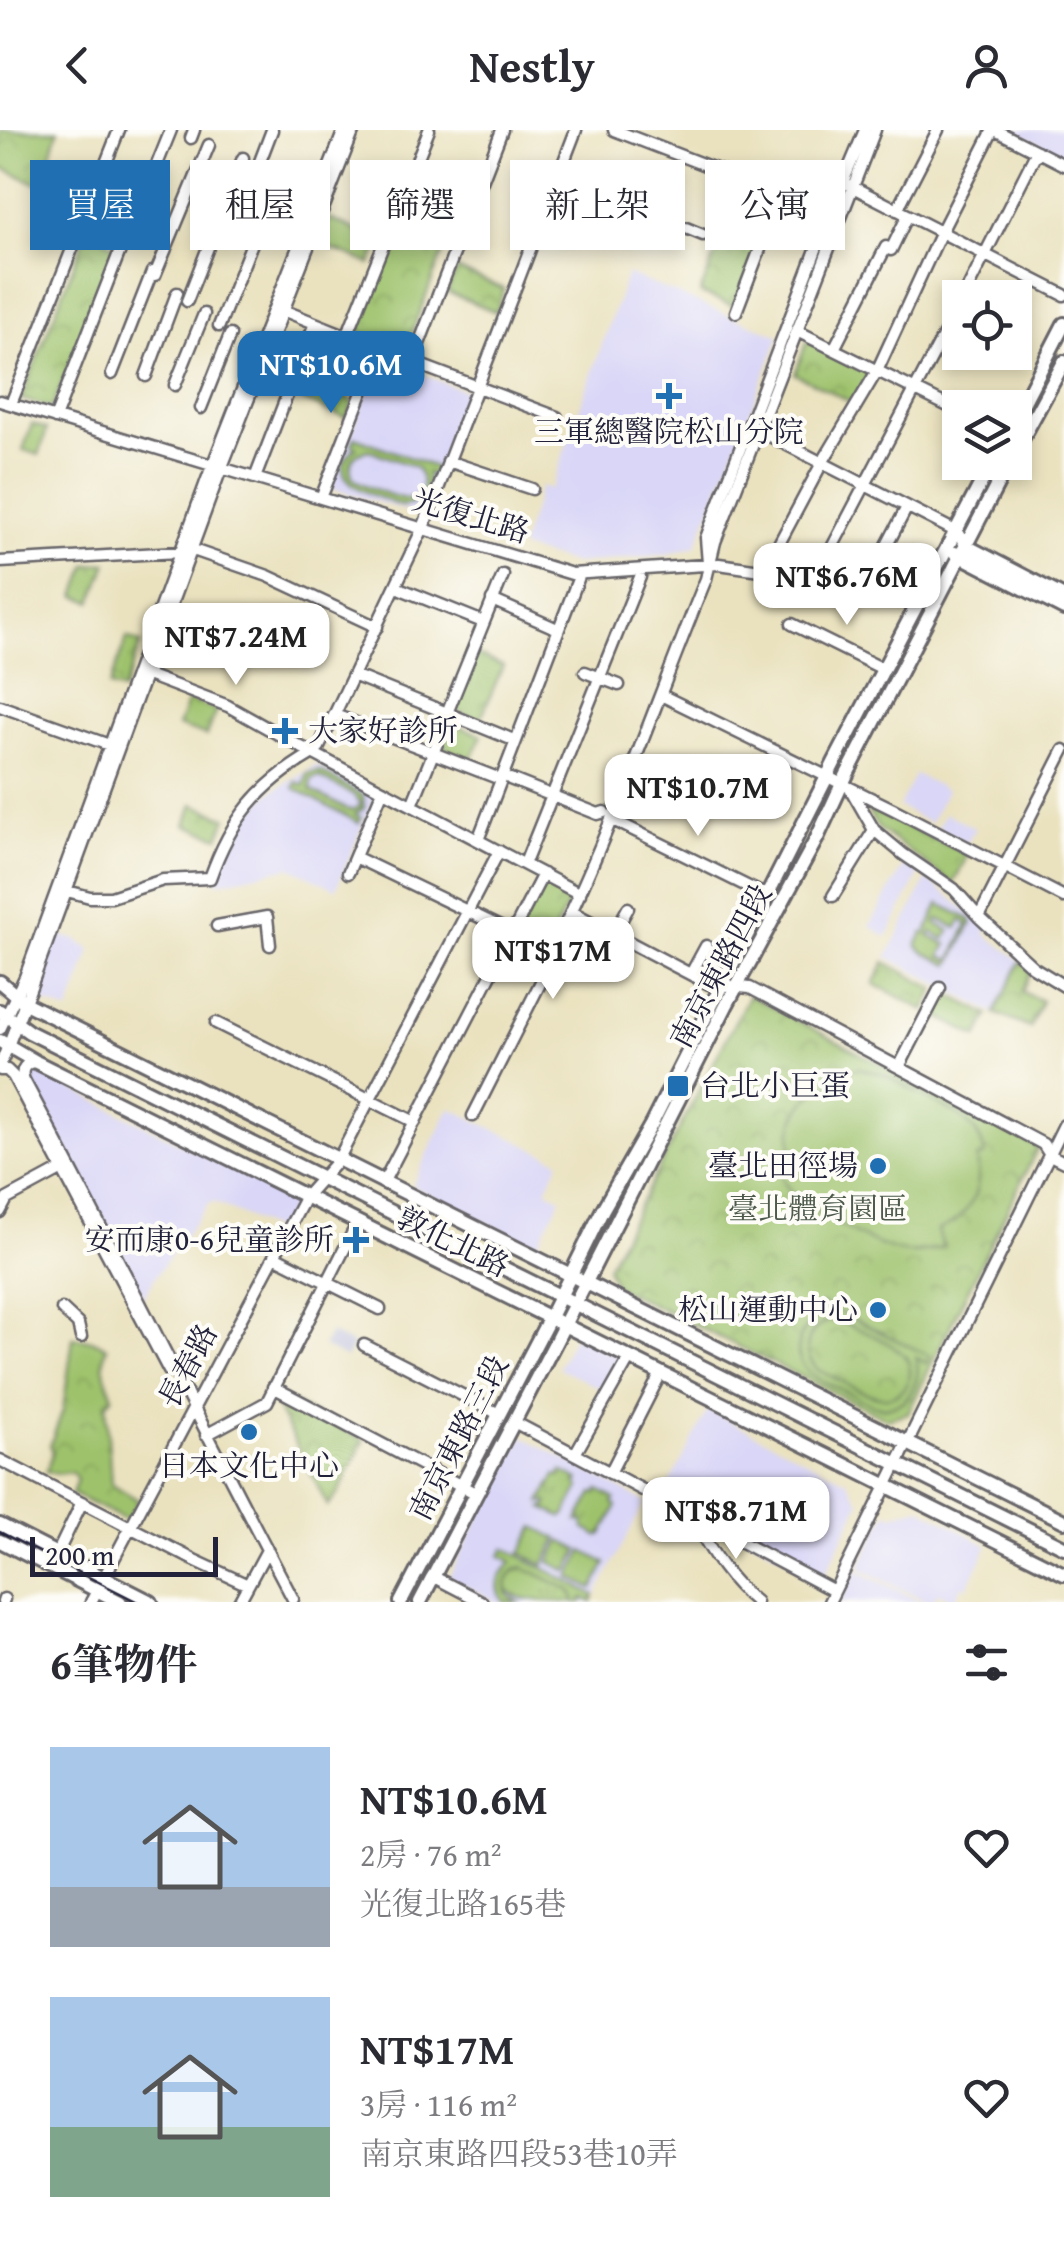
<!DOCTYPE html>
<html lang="zh-TW">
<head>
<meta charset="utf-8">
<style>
	:root { --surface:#fff; --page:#f7f7f7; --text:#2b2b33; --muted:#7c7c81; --accent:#1f6fb2 }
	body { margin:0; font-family:"Gentium Book Plus","Noto Serif TC",serif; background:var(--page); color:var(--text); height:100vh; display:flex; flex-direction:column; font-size:38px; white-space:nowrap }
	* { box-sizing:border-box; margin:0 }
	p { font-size:32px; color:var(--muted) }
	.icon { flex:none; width:55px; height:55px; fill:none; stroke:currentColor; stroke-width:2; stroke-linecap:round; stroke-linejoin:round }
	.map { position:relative; height:1472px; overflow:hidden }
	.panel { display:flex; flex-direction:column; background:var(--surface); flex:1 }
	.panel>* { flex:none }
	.hud { position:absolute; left:30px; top:30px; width:1005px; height:90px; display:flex; gap:20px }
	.tools { position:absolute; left:942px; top:150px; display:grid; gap:20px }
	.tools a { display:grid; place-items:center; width:90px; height:90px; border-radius:0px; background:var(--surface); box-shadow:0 5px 15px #0003; font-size:50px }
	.scale { position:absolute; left:30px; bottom:25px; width:188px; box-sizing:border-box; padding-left:10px; border:5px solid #22223b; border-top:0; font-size:28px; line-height:35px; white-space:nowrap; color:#22223b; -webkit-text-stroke:8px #fdfcf7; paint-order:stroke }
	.price { position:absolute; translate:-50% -85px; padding:0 22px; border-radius:20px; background:#fff; color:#222; font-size:32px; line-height:65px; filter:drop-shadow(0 2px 5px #0008) }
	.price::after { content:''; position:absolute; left:50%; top:60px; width:30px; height:22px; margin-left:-15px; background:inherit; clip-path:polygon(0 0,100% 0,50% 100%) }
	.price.active { background:var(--accent); color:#fff }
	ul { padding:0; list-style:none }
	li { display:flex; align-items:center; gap:30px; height:250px; padding:0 50px }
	li span { display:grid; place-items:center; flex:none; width:280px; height:200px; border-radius:0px; color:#555 }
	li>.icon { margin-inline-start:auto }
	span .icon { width:120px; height:120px; fill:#fffc; stroke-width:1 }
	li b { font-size:42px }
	h2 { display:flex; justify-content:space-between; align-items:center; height:120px; padding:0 50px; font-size:42px }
	.pill { padding:0 35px; border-radius:0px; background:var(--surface); box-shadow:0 5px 15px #0003; font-size:35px; line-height:90px }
	.pill.active { background:var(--accent); color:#fff }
	header { display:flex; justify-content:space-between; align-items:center; height:130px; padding:0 50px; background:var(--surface); font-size:45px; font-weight:700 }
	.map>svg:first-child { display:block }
</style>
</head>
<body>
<header><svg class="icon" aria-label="back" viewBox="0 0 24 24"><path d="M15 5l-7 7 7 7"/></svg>Nestly<svg class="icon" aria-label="person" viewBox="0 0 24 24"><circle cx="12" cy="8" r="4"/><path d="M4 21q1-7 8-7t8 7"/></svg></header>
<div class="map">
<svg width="1064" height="1472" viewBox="0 0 1064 1472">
	<defs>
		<pattern id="grass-tufts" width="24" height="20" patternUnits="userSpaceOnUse" patternTransform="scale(2.5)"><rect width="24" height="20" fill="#9ec26c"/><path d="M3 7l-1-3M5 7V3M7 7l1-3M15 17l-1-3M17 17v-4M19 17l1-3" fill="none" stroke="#88a65e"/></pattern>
		<pattern id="park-crowns" width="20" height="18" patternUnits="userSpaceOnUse" patternTransform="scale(2.5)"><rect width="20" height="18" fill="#9ec26c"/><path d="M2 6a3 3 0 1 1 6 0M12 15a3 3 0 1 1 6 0" fill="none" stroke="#88a65e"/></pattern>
	</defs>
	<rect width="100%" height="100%" fill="#fdfcf7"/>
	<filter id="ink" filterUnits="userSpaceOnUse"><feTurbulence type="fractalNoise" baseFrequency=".01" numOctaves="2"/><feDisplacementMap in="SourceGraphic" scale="20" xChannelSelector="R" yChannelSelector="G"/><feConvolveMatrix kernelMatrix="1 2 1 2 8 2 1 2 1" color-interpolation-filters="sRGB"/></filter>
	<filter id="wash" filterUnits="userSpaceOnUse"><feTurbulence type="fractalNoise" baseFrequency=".0048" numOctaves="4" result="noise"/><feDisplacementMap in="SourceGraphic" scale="40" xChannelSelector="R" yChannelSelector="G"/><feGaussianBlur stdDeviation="2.25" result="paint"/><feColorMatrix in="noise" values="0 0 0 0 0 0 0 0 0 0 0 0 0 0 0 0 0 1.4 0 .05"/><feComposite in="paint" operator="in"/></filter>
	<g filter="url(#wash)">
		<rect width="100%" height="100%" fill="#eae2bf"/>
		<path fill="#d9d6f7" d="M 1013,0 L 1064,0 L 1064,26 Z
			M 627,144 L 780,206 L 696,416 L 668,424 L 576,434 L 520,418 L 541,356 L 551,359 Z
			M 379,228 L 468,262 L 420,385 L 331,358 Z
			M 317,635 L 375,665 L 336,759 L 290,737 L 216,753 L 228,716 L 250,682 L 272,662 Z
			M 915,644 L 947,660 L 930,693 L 899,677 Z
			M 945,683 L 975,698 L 967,714 L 937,698 Z
			M 906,732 L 919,745 L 887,807 L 870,796 Z
			M 927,749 L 988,797 L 985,804 L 1021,831 L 995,883 L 887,827 Z
			M 56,804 L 77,810 L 91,820 L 69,882 L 32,868 Z
			M 35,940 L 294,1071 L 278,1102 L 214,1072 L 208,1074 L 155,1147 L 143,1169 L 106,1095 L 25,945 Z
			M 450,978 L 560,1031 L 546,1060 L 561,1068 L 536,1117 L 412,1056 Z
			M 574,1205 L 622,1228 L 606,1261 L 558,1238 Z
			M 708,1280 L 847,1351 L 860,1372 L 824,1447 L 664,1365 Z
			M 522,1306 L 645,1372 L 593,1472 L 497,1472 L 449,1447 Z
			M 920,1377 L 988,1416 L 967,1457 L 962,1455 L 954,1470 L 939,1463 L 929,1472 L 859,1438 L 887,1382 L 893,1385 Z
			M 856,1440 L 922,1472 L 841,1472 Z"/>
		<path fill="#c0c2dd" d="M 330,1203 L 353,1215 L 346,1228 L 323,1217 Z"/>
		<path fill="url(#grass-tufts)" stroke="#607254" stroke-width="2.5" d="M 562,1341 L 579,1350 L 576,1353 L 580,1357 L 565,1385 L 561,1387 L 543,1378 L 548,1375 L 548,1372 L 541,1372 L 556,1345 L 561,1346 Z
			M 599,1360 L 615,1369 L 613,1373 L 617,1376 L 602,1404 L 598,1406 L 584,1398 L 584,1391 L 578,1391 L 593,1363 L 597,1364 Z
			M 523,1437 L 570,1460 L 574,1465 L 574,1472 C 558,1472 504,1472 506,1455 C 507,1445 515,1440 523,1437 Z"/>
		<path fill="url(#park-crowns)" stroke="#607254" stroke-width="2.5" d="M 0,0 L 58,0 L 42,56 L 0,37 Z
			M 422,43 L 467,60 L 405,220 L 359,202 Z
			M 741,60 L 776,73 L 736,177 L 700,163 Z
			M 327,88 L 381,110 L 371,134 L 317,113 Z
			M 89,96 L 117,119 L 52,278 L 21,269 Z
			M 456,139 L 504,159 L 496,182 L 447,162 Z
			M 807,211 L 872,240 L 855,274 L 795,244 Z
			M 306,252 L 353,271 L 346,288 L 300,269 Z
			M 107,433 L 92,472 L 76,466 L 87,435 Z
			M 127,508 L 141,513 L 123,561 L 109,557 Z
			M 475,524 L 503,536 L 480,590 L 453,579 Z
			M 188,570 L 216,580 L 207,606 L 178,596 Z
			M 453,594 L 482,605 L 471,629 L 443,618 Z
			M 193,674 L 227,688 L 219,707 L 186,695 Z
			M 869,679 L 968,724 L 953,754 L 878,698 L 867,680 Z
			M 544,751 L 572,765 L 548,814 L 519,800 Z
			M 1021,831 L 1031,841 L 1022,862 L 1042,871 L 1030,898 L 995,883 Z
			M 885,832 L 935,859 L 925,880 L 874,854 Z
			M 945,863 L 989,885 L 978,907 L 935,885 Z
			M 749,865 L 1038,1017 L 908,1283 L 887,1289 L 615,1156 L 607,1137 Z
			M 73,1208 L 92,1210 L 107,1217 C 99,1235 106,1249 113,1266 L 106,1275 L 111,1353 L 138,1370 L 128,1391 L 72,1364 L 77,1349 L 72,1342 L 56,1344 L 46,1341 L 53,1322 L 50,1315 L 63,1280 Z
			M 276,1264 L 364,1310 L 339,1362 L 328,1376 L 273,1270 Z"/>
		<path fill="#9ec26c" stroke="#607254" stroke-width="2.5" fill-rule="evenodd" d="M 32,294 L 47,299 L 39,325 L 23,320 Z
			M 355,307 L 437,338 L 434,345 L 427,343 C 431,362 422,374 402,376 C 378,367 316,351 356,317 L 352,315 ZM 369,320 L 415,337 C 424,348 427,366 408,369 C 402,370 359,354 354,349 C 351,346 350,338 351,334 C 353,324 360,322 369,320 Z
			M 320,641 L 363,665 L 364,678 L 355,684 L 361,688 L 359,693 L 294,658 L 296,652 L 304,655 L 307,644 ZM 319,647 L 354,665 L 360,672 L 360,676 L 352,680 L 347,679 L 311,660 L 311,650 Z
			M 939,774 L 970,789 L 972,793 L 950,835 L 923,822 L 917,815 L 923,803 L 926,803 ZM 938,789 L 957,798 L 961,790 L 968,794 L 951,830 L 941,826 L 947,814 L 929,806 L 932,802 L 945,809 L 950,801 L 936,793 Z
			M 858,938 L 883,944 L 960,986 C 973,997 982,1008 985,1025 L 977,1028 C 983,1061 970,1087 938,1100 L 943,1117 C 930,1121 918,1124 904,1122 C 878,1119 804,1079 788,1058 C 782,1050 779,1040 776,1029 L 793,1024 C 786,990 802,966 833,952 L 831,942 Z
			M 822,1174 L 930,1226 L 927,1233 L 916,1228 C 922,1252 908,1279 880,1277 C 870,1276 860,1269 851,1264 C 838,1258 820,1252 809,1242 C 788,1223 800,1195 822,1185 L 819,1182 ZM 828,1191 C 844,1190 897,1214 906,1228 C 919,1248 899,1273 876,1266 C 856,1261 837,1248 818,1240 C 801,1222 805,1201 828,1191 Z
			M 535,1397 L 558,1409 L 544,1435 L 521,1423 Z
			M 561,1411 L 579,1420 L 568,1441 L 550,1432 Z
			M 505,1418 L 595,1465 L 592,1472 L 583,1468 L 582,1472 L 574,1472 L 574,1465 L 570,1460 L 523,1437 C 509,1440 502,1454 509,1466 L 519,1472 L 504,1472 C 493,1457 500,1443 512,1432 L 501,1426 Z
			M 583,1421 L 606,1433 L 593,1459 L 570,1447 Z"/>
	</g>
	<g filter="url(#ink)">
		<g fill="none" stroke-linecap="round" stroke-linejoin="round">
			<defs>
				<path id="minor" d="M 614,0 L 832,84
					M 995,0 L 1064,35
					M 191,8 L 194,0
					M 259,34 L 272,0
					M 564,51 L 625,75
					M 849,55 L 1064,165
					M 636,79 L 675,94
					M 897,80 L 938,0
					M 686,98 L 703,105
					M 155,145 L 209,15
					M 963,168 L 1037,21
					M 187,171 L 243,28
					M 280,179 L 412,232 L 557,287
					M 736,182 L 781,64
					M 219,196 L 280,43
					M 797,201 L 960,282
					M 347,206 L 429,0
					M 834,219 L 886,117 L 891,120 L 908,85
					M 412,232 L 502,0
					M 112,244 L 152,142
					M 146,246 L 177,163
					M 175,255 L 204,184
					M 0,271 L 572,444 L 719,434 L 940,466
					M 11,274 L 119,0
					M 201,278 L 230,205
					M 55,288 L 121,118 L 126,111 L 171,0
					M 758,300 L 957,402 L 966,416
					M 448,331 L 532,359
					M 255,348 L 315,193
					M 321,368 L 379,219
					M 0,432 L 196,421 L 268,446 L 377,497
					M 708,433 L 706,408 L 830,83 L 865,0
					M 765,440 L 822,333 L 877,241 L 941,102 L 993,0
					M 816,448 L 960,174
					M 866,455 L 907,377
					M 401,459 L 483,492
					M 492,470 L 553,497
					M 792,494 L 883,539
					M 585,542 L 619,555
					M 142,543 L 228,576 L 301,617 L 580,764
					M 353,545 L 516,611
					M 661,565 L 893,679 L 1064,767
					M 0,576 L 112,616
					M 449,578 L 503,445
					M 340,587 L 429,621
					M 438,625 L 495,647
					M 510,649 L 598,684 L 604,682
					M 851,660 L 874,700 L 903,724 L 954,759 L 979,787 L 1033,837 L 1064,856
					M 412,675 L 449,584
					M 611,689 L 767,766
					M 478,710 L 580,444
					M 355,727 L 552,822
					M 527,728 L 640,447
					M 348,743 L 383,660
					M 67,761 L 90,767 L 111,767 L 163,750 L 210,748 C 231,689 258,655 313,623 L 319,617 L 423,398 L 576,0
					M 833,766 L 874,700
					M 572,782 L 709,854 L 750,858 L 1043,1014 L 1050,1025 L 1064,1032
					M 979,787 L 1064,620
					M 217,796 L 267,787 L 270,815
					M 616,800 L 628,778
					M 693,840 L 706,816
					M 603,844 L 622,808
					M 216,893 L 415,992
					M 0,899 L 25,847 L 209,344 L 344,0
					M 36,932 C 25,932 20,940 24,950 C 116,1122 202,1297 293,1469
					M 0,936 L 29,862 L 218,347 L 354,0
					M 899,937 L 940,858
					M 0,940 L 7,940 L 13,946 L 169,1241
					M 473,986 L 552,830 L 552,822 C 612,701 655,573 706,449 L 715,412 L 875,0
					M 383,1053 L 543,744
					M 0,1082 L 7,1069 L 68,1036
					M 274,1126 L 380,1179
					M 62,1179 L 78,1194 L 81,1207
					M 364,1215 L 499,1284
					M 273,1257 L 475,1363
					M 514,1292 L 834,1461
					M 206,1305 L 267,1272 L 358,1092
					M 575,1324 L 630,1227
					M 0,1330 L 194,1430 L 248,1455
					M 610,1343 L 661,1243
					M 697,1396 C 713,1425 730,1451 756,1472
					M 57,1424 L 82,1372
					M 432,1446 L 482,1472
					M 3,1472 L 4,1469
					M 91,1472 L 306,1066 L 338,1030 L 499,721
					M 239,1472 L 267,1420
					M 829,1472 L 1064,995"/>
				<path id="major" d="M 1015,289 L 1064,194
					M 1015,322 L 1064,232
					M 966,416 L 1064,467
					M 955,423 L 1064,479
					M 0,852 L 25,873 L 1064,1391
					M 0,881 L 29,902 L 1064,1417
					M 0,911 L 36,932 L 1064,1444
					M 0,1395 L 151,1472
					M 0,1411 L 120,1472
					M 401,1472 L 550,1187 L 603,1079 L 651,995 L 835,631 L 992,332
					M 420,1472 L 555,1213 L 726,876 L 817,708 L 842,654 L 1009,332"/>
			</defs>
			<use href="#minor" stroke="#686569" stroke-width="15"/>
			<use href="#major" stroke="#686569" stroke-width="18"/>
			<use href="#minor" stroke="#fff" stroke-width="10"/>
			<use href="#major" stroke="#fff" stroke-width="12"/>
			<path stroke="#22223b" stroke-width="2.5" d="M 0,1402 L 138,1472"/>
		</g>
	</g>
	<g fill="#1f6fb2" stroke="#fdfcf7" stroke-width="4">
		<path d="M664 251h10v10h10v10h-10v10h-10v-10h-10v-10h10z"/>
		<path d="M280 586h10v10h10v10h-10v10h-10v-10h-10v-10h10z"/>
		<rect x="666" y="944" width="24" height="24" rx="5"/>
		<circle cx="878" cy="1036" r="10"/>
		<path d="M351 1095h10v10h10v10h-10v10h-10v-10h-10v-10h10z"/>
		<circle cx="878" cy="1180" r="10"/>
		<circle cx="249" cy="1302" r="10"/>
	</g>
	<g text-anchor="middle" stroke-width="8" stroke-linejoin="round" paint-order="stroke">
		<g font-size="30" fill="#22223b" stroke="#fdfcf7" text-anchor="end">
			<text x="669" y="312" text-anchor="middle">三軍總醫院松山分院</text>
			<text x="308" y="611" text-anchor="start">大家好診所</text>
			<text x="700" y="966" text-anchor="start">台北小巨蛋</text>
			<text x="858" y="1046">臺北田徑場</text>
			<text x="334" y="1120">安而康0-6兒童診所</text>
			<text x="858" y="1190">松山運動中心</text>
			<text x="249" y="1346" text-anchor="middle">日本文化中心</text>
		</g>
		<g font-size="30" fill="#22223b" stroke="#fdfcf7">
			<text transform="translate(471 386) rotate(17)" y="10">光復北路</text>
			<text transform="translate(721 836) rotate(-62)" y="10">南京東路四段</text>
			<text transform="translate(453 1112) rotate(26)" y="10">敦化北路</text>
			<text transform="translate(188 1236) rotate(-62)" y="10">長春路</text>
			<text transform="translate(459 1308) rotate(-63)" y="10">南京東路三段</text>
		</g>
		<g font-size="30" fill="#4d5a4c" stroke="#fdfcf7">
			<text x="818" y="1089">臺北體育園區</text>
		</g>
	</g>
</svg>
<div class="tools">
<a><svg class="icon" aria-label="locate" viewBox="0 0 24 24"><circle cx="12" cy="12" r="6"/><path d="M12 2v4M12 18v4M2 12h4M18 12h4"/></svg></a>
<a><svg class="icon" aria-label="layers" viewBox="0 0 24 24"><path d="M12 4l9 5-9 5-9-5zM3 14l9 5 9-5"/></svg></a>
</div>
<div class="scale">200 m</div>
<b class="price active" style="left:331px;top:286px">NT$10.6M</b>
<b class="price" style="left:847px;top:498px">NT$6.76M</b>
<b class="price" style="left:236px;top:558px">NT$7.24M</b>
<b class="price" style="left:698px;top:709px">NT$10.7M</b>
<b class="price" style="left:553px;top:872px">NT$17M</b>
<b class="price" style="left:736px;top:1432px">NT$8.71M</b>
<div class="hud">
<a class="pill active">買屋</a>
<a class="pill">租屋</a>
<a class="pill">篩選</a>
<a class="pill">新上架</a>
<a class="pill">公寓</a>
</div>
</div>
<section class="panel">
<h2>6筆物件<svg class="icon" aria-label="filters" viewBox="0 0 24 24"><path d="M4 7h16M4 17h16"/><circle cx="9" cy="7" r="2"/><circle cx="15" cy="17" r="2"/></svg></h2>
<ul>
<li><span style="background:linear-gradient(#a9c7e8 70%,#9aa5b1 0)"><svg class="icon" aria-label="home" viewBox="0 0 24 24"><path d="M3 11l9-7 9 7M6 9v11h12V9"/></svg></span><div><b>NT$10.6M</b><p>2房 · 76 m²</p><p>光復北路165巷</p></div><svg class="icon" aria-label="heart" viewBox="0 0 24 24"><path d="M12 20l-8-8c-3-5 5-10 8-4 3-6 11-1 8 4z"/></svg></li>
<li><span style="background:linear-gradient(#a9c7e8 65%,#7fa58c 0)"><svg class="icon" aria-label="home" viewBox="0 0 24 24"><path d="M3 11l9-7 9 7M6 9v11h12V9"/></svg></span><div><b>NT$17M</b><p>3房 · 116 m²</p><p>南京東路四段53巷10弄</p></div><svg class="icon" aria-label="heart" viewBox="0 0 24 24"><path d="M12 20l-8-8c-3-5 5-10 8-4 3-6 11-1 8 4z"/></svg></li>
</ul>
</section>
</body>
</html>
